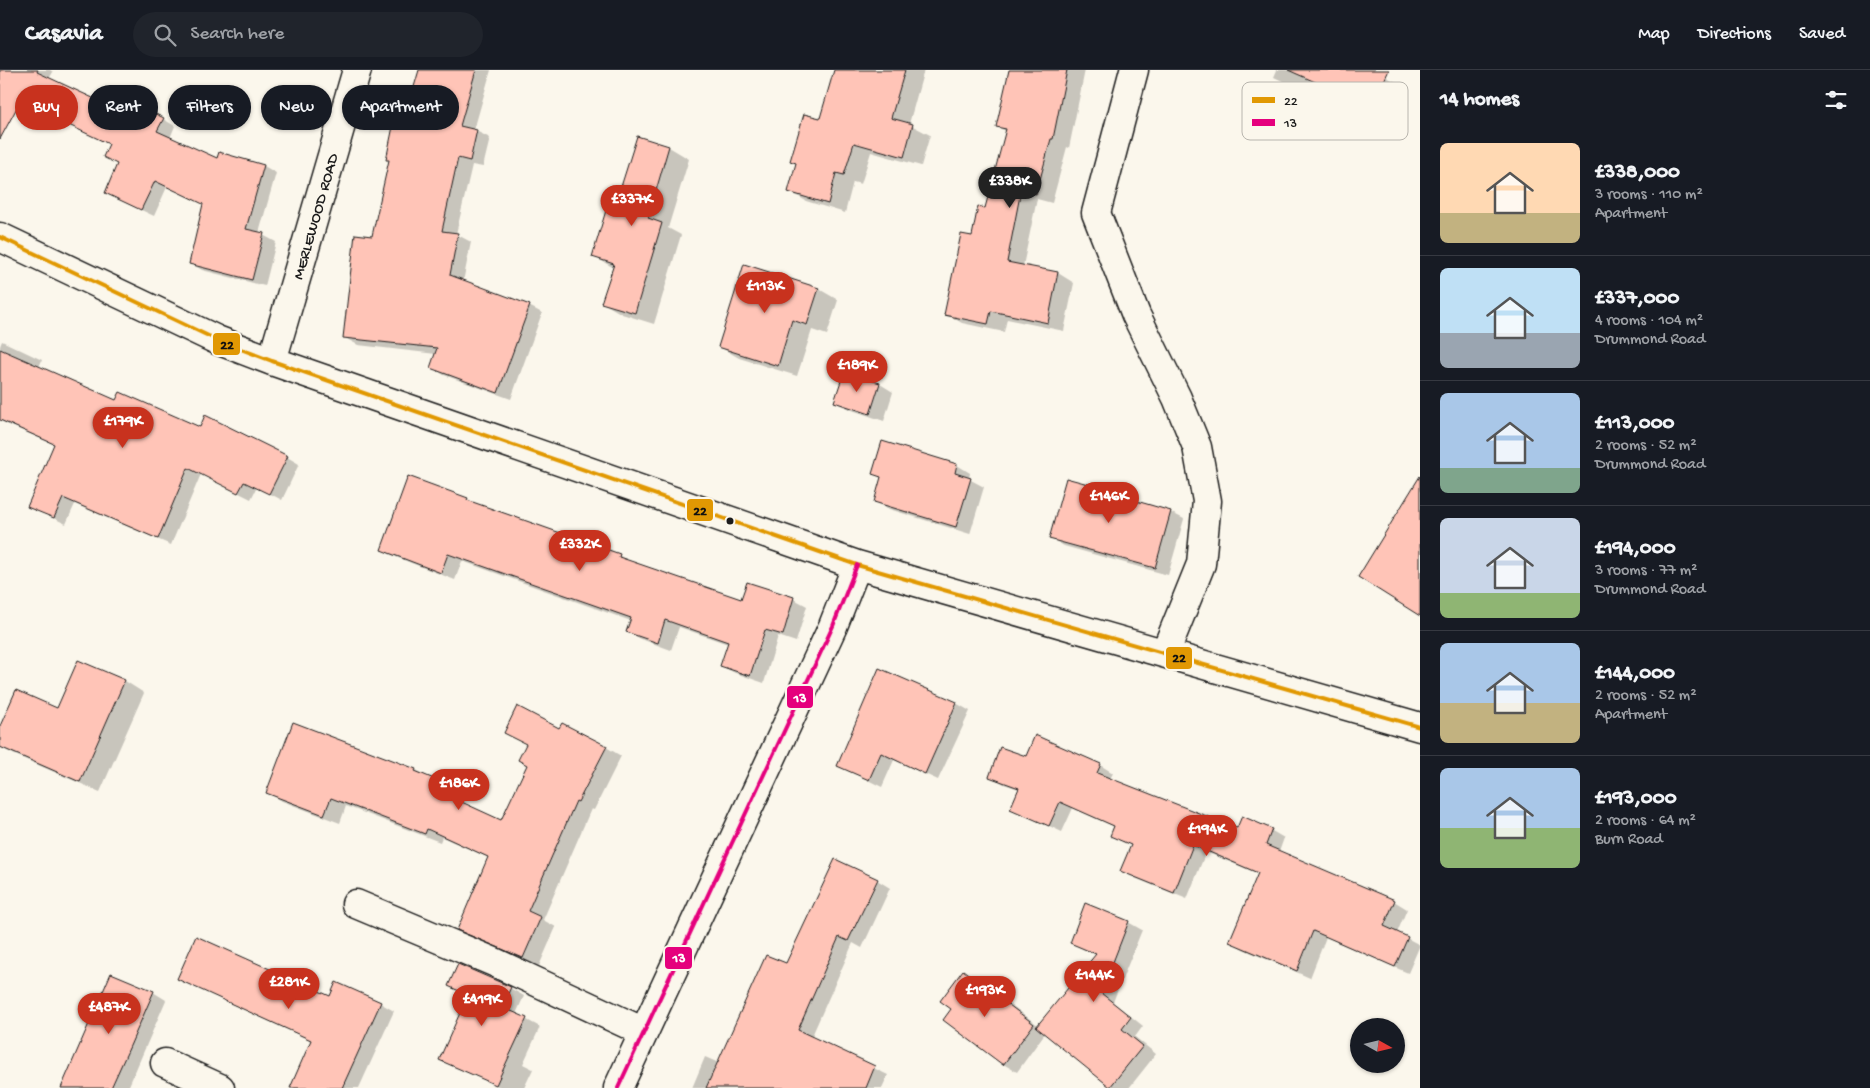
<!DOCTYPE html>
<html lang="en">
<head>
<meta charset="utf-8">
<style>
	:root { --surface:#171b24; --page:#20242c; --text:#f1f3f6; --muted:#9ea1a6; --line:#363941; --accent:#c8321e }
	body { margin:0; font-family:"Gochi Hand",sans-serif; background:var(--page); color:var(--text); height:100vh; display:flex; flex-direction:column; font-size:19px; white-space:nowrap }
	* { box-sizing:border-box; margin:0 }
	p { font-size:16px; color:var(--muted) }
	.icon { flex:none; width:28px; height:28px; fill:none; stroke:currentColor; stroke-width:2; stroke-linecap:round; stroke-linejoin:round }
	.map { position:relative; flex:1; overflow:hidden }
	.details { display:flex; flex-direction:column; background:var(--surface); width:450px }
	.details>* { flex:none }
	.banner { position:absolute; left:15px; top:15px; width:475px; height:45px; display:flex; gap:10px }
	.needle { width:32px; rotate:98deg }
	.fabs { position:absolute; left:1350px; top:948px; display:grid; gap:10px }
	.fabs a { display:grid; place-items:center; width:55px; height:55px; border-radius:50%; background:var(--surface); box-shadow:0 1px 4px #0004; font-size:25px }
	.price { position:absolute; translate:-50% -42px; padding:0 11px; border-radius:18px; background:var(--accent); color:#fff; font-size:16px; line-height:32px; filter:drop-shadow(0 1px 2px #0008) }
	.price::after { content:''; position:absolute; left:50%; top:30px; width:15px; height:11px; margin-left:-8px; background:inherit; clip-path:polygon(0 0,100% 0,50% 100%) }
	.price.active { background:#222; color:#fff }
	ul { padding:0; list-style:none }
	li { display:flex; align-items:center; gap:15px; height:125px; padding:0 20px }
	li+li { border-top:1px solid var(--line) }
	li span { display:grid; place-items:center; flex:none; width:140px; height:100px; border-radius:8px; color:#555 }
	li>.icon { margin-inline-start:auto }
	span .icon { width:60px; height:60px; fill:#fffc; stroke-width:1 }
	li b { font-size:21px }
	h2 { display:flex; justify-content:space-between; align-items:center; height:60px; padding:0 20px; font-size:21px }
	.chip { padding:0 18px; border-radius:22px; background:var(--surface); box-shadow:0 1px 4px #0004; font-size:18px; line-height:45px }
	.chip.active { background:var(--accent); color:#fff }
	header { display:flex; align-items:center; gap:30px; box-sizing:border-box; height:70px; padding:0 25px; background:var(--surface); border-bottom:1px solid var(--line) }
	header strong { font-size:24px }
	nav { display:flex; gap:28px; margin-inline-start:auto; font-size:18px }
	.search { width:350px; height:45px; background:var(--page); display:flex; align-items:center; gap:12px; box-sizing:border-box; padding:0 18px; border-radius:28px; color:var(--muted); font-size:19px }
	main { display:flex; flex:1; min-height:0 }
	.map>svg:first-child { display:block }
</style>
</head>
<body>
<header>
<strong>Casavia</strong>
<div class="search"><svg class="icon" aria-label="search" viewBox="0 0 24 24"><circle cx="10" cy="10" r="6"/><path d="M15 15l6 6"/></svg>Search here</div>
<nav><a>Map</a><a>Directions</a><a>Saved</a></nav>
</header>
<main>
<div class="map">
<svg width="1420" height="1018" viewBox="0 0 1420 1018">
	<rect width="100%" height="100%" fill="#fbf7ec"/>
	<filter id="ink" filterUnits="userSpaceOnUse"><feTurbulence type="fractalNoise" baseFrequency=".02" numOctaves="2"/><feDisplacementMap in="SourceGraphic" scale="10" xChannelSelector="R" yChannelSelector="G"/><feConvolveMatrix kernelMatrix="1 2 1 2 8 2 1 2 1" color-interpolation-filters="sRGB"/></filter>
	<g filter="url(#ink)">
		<path fill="#0003" d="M 0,0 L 50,0 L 53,2 L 49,9 L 124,43 L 163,49 L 175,56 L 170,68 L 218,90 L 264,96 L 276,103 L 259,163 L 276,172 L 265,216 L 202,200 L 190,193 L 204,134 L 167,117 L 154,146 L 118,129 L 119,94 L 110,74 L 33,38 L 30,44 L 0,27 Z
			M 420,0 L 491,0 L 474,60 L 490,68 L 483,97 L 472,95 L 456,164 L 471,172 L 463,212 L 529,236 L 542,243 L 511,329 L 444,305 L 431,297 L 436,284 L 358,275 L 345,268 L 373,167 L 390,91 L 387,89 L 407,45 Z
			M 836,0 L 924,0 L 909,54 L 930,65 L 921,96 L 871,82 L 861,114 L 853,112 L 845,143 L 806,131 L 790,122 L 797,94 L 791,91 L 821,50 Z
			M 1010,0 L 1085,0 L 1069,78 L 1067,77 L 1052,133 L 1037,129 L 1023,196 L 1058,203 L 1074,213 L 1064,261 L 1007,249 L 1004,262 L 962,253 L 946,244 L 973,168 L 986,139 L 1007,62 L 997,56 Z
			M 1277,0 L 1373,0 L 1398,13 L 1385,43 L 1338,23 L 1333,35 L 1274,7 Z
			M 638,68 L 669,77 L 689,89 L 668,158 L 681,165 L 654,254 L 622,244 L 603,233 L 614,198 L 593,186 L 615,141 Z
			M 745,196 L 819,219 L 838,230 L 827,265 L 812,260 L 797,306 L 739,288 L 720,277 Z
			M 2,271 L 42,290 L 39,297 L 117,331 L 287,387 L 299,394 L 282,430 L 257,417 L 251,429 L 201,404 L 171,475 L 75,434 L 66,454 L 28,436 L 55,375 L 0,351 L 0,276 Z
			M 844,303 L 880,314 L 893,322 L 884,351 L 849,339 L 835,332 Z
			M 883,373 L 957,395 L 970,403 L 969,409 L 984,417 L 970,464 L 889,439 L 875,432 L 882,408 L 874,404 Z
			M 409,408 L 468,429 L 478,435 L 620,486 L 631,492 L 742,531 L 747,514 L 794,529 L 807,536 L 796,572 L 778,566 L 764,613 L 735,603 L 721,596 L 728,574 L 679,557 L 671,580 L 641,569 L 627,561 L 631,551 L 462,491 L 455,510 L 396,487 L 382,480 Z
			M 1102,419 L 1113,425 L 1170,442 L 1184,449 L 1168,505 L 1064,476 L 1050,468 Z
			M 79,591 L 125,611 L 144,623 L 100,722 L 13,684 L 0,677 L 0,659 L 57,639 Z
			M 956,633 L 970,641 L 938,710 L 894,690 L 882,717 L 839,696 Z
			M 294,653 L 416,700 L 460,724 L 457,731 L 502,751 L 560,660 L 606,677 L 621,686 L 594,740 L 591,739 L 543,850 L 556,857 L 539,896 L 474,868 L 459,859 L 489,788 L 442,767 L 440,772 L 346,736 L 340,753 L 282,731 L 267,722 Z
			M 1026,688 L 1100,695 L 1113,703 L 1110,709 L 1237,759 L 1242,748 L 1272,761 L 1284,768 L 1279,782 L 1394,831 L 1407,839 L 1397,863 L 1420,875 L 1408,903 L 1326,867 L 1310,908 L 1243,879 L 1230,871 L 1259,804 L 1206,782 L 1187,829 L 1135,808 L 1122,801 L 1132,776 L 1112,766 L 1115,757 L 1073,738 L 1062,762 L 1011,738 L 1019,719 L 1004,714 L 991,706 Z
			M 877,810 L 890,818 L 862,878 L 853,873 L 811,968 L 888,1005 L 882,1018 L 692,1018 L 705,987 L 719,993 L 787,895 Z
			M 1128,852 L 1142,860 L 1113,932 L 1143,956 L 1135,967 L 1156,984 L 1129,1018 L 1114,1018 L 1111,1016 L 1045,963 L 1017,1002 L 1003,994 L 953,939 L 964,901 L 977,909 L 1039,956 L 1096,885 L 1071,873 Z
			M 178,908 L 380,933 L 394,941 L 359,1018 L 291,1018 L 312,971 Z
			M 449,916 L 510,918 L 524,926 L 516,944 L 540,957 L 523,994 L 533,999 L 524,1018 L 502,1018 L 441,989 L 469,926 Z
			M 153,922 L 166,930 L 128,1018 L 73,1018 Z"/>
		<path fill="#ffc4b7" stroke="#1c1c1c" d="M 0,0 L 38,0 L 37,2 L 123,42 L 128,31 L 164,48 L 157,61 L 217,88 L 219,82 L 264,95 L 246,159 L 264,163 L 252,210 L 189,194 L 203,134 L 155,111 L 141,140 L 105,123 L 117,94 L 103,87 L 109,74 L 20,32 L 0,69 Z
			M 419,0 L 476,0 L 460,56 L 477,60 L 470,91 L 458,88 L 442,161 L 458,163 L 450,205 L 530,235 L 498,323 L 430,298 L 437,278 L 343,268 L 355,164 L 372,166 L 389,90 L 386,90 L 396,42 L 406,44 Z
			M 834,0 L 905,0 L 891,48 L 913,54 L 904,87 L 854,73 L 844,105 L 836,103 L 828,134 L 788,122 L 796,93 L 790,91 L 804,44 L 820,48 Z
			M 1009,0 L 1067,0 L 1053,69 L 1051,69 L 1036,124 L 1021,120 L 1007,192 L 1058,202 L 1048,253 L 991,241 L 988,254 L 944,245 L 961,164 L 972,166 L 978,136 L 985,138 L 1006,59 L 996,57 Z
			M 1288,0 L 1389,0 L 1372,37 Z
			M 637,66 L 669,76 L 648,148 L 662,153 L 635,243 L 601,233 L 614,194 L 592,187 L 607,137 L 614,139 Z
			M 744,194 L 819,218 L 807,255 L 792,250 L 778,296 L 718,277 Z
			M 0,279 L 116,330 L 120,322 L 200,357 L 205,345 L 288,386 L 269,424 L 244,412 L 238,423 L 188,398 L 158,469 L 63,428 L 54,448 L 27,437 L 54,374 L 0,350 Z
			M 844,302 L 880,313 L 870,344 L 834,332 Z
			M 882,371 L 957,394 L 955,403 L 971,408 L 956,457 L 874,432 L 881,407 L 872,404 Z
			M 408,406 L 468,428 L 467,430 L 620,484 L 619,487 L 741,529 L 747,512 L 794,527 L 783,565 L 765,560 L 750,606 L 720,596 L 728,572 L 665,550 L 658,573 L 626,562 L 631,548 L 448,484 L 441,503 L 381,480 Z
			M 1420,406 L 1420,546 L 1358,507 Z
			M 1066,408 L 1103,418 L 1102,421 L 1171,441 L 1155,498 L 1049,469 Z
			M 78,590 L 125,610 L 80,712 L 0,677 L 0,656 L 16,620 L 57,638 Z
			M 879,598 L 957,632 L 925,704 L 881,683 L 869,710 L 837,696 Z
			M 517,636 L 559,658 L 562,653 L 607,676 L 578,732 L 576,731 L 528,841 L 541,847 L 523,888 L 457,860 L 488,787 L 427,759 L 425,764 L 331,728 L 324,745 L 266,723 L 293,652 L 416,699 L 415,701 L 446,714 L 442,723 L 501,750 L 527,695 L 518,690 L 526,674 L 504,663 Z
			M 1035,665 L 1101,694 L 1097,703 L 1237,758 L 1242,746 L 1272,759 L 1266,775 L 1395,830 L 1384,856 L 1408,867 L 1395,897 L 1313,861 L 1297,901 L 1229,872 L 1258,803 L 1193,775 L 1174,823 L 1120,801 L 1131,775 L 1110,766 L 1114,756 L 1060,732 L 1049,756 L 1010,739 L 1019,718 L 989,707 L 1000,677 L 1026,686 Z
			M 835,789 L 878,809 L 848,871 L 839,867 L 798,960 L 875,996 L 866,1018 L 706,1018 L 766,885 L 786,893 Z
			M 1085,833 L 1129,851 L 1101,923 L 1131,947 L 1122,959 L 1143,976 L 1110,1017 L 1036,957 L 1096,884 L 1070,873 Z
			M 196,866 L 330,926 L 336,912 L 381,932 L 342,1018 L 290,1018 L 311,970 L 177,909 Z
			M 458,894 L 511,917 L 502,937 L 527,948 L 496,1015 L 439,990 L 468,925 L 448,916 Z
			M 963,900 L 1034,954 L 1003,995 L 943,950 L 951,939 L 940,931 Z
			M 111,903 L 154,921 L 130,976 L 111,1018 L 61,1018 Z"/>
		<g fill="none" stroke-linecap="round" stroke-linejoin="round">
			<defs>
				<path id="minor" d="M 1134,0 L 1096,143 L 1136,245 L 1177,328 L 1197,377 L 1207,431 L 1201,494 L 1165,583
					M 0,167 L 217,270 L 272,291 L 777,467 L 857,495 L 1420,657
					M 272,291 L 357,0
					M 356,834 L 494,892 L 644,962
					M 165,993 L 220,1018
					M 618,1018 L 833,556 L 857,495"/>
			</defs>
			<use href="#minor" stroke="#1c1c1c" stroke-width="31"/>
			<use href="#minor" stroke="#fbf7ec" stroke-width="28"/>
			<defs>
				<path id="bus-1" d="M 0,167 L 217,270 L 272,291 L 777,467 L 857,495 L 1420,657"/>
				<path id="bus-2" d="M 618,1018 L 833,556 L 857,495"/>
			</defs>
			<use href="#bus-1" stroke="#fbf7ec" stroke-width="8"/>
			<use href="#bus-2" stroke="#fbf7ec" stroke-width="8"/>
			<use href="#bus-1" stroke="#e19803" stroke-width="4"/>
			<use href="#bus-2" stroke="#e5007d" stroke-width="4"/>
		</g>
	</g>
	<circle fill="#1c1c1c" stroke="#fbf7ec" stroke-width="2" cx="730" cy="451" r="4.5"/>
	<g text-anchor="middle" stroke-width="5" stroke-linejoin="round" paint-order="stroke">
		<g font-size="16" fill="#1c1c1c" stroke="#fbf7ec">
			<text transform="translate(314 146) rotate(-74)" y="6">MERLEWOOD ROAD</text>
		</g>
	</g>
	<rect x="1242" y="12" width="166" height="58" rx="8" fill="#fbf7ec" stroke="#b8b5ae" stroke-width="1"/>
	<rect x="1252" y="27" width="23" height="6" fill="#e19803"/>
	<rect x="1252" y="49" width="23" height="7" fill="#e5007d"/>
	<g font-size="14" fill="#1c1c1c">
		<text x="1284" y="35">22</text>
		<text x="1284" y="57">13</text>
	</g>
	<g stroke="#fbf7ec" stroke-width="2">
		<rect x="212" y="262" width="29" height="24" rx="5" fill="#e19803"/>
		<rect x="686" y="428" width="28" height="24" rx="5" fill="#e19803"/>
		<rect x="1165" y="576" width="28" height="24" rx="5" fill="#e19803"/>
		<rect x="786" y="615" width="28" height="24" rx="5" fill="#e5007d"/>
		<rect x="664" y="876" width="29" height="24" rx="5" fill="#e5007d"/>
	</g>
	<g font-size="14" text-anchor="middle" font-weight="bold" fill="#fff">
		<text x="800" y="632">13</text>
		<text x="679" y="892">13</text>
	</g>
	<g font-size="14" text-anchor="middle" font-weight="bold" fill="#111">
		<text x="227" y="279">22</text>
		<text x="700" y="445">22</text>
		<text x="1179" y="592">22</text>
	</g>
</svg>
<div class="fabs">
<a><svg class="needle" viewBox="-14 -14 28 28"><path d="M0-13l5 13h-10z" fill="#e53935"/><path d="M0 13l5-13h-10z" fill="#9ea1a6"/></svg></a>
</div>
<b class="price active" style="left:1010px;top:139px">£338K</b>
<b class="price" style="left:632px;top:157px">£337K</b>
<b class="price" style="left:765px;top:244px">£113K</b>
<b class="price" style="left:857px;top:323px">£189K</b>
<b class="price" style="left:123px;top:379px">£179K</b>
<b class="price" style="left:1109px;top:454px">£146K</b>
<b class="price" style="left:580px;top:502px">£332K</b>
<b class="price" style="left:459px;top:741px">£186K</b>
<b class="price" style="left:1207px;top:787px">£194K</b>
<b class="price" style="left:1094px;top:933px">£144K</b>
<b class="price" style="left:289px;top:940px">£281K</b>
<b class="price" style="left:985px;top:948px">£193K</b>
<b class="price" style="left:482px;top:957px">£419K</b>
<b class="price" style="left:109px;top:965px">£487K</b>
<div class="banner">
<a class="chip active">Buy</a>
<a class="chip">Rent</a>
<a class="chip">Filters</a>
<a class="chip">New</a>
<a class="chip">Apartment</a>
</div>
</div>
<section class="details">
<h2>14 homes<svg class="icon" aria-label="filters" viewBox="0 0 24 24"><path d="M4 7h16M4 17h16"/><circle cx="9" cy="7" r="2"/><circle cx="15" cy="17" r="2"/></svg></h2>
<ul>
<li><span style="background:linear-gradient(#ffd9b3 70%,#c2b280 0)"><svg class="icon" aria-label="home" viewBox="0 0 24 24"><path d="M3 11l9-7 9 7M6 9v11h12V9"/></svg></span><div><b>£338,000</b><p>3 rooms · 110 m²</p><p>Apartment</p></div></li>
<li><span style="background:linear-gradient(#bfe0f5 65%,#9aa5b1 0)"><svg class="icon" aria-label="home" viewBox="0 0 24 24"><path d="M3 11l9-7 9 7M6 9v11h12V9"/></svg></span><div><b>£337,000</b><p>4 rooms · 104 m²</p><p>Drummond Road</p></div></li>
<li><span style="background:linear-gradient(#a9c7e8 75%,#7fa58c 0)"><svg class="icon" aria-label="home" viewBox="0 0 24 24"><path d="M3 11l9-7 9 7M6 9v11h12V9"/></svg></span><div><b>£113,000</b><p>2 rooms · 52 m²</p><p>Drummond Road</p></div></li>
<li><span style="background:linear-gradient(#c9d6e8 75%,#8fb573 0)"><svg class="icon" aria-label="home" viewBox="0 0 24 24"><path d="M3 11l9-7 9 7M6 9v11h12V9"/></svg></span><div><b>£194,000</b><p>3 rooms · 77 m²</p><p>Drummond Road</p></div></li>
<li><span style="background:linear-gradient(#a9c7e8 60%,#c2b280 0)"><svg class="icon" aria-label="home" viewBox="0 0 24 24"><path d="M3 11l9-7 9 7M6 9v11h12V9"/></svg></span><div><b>£144,000</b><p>2 rooms · 52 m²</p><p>Apartment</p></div></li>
<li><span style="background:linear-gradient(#a9c7e8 60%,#8fb573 0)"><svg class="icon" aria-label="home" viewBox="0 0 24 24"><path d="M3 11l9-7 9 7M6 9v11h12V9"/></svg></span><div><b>£193,000</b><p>2 rooms · 64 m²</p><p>Burn Road</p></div></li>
</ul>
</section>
</main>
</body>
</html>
